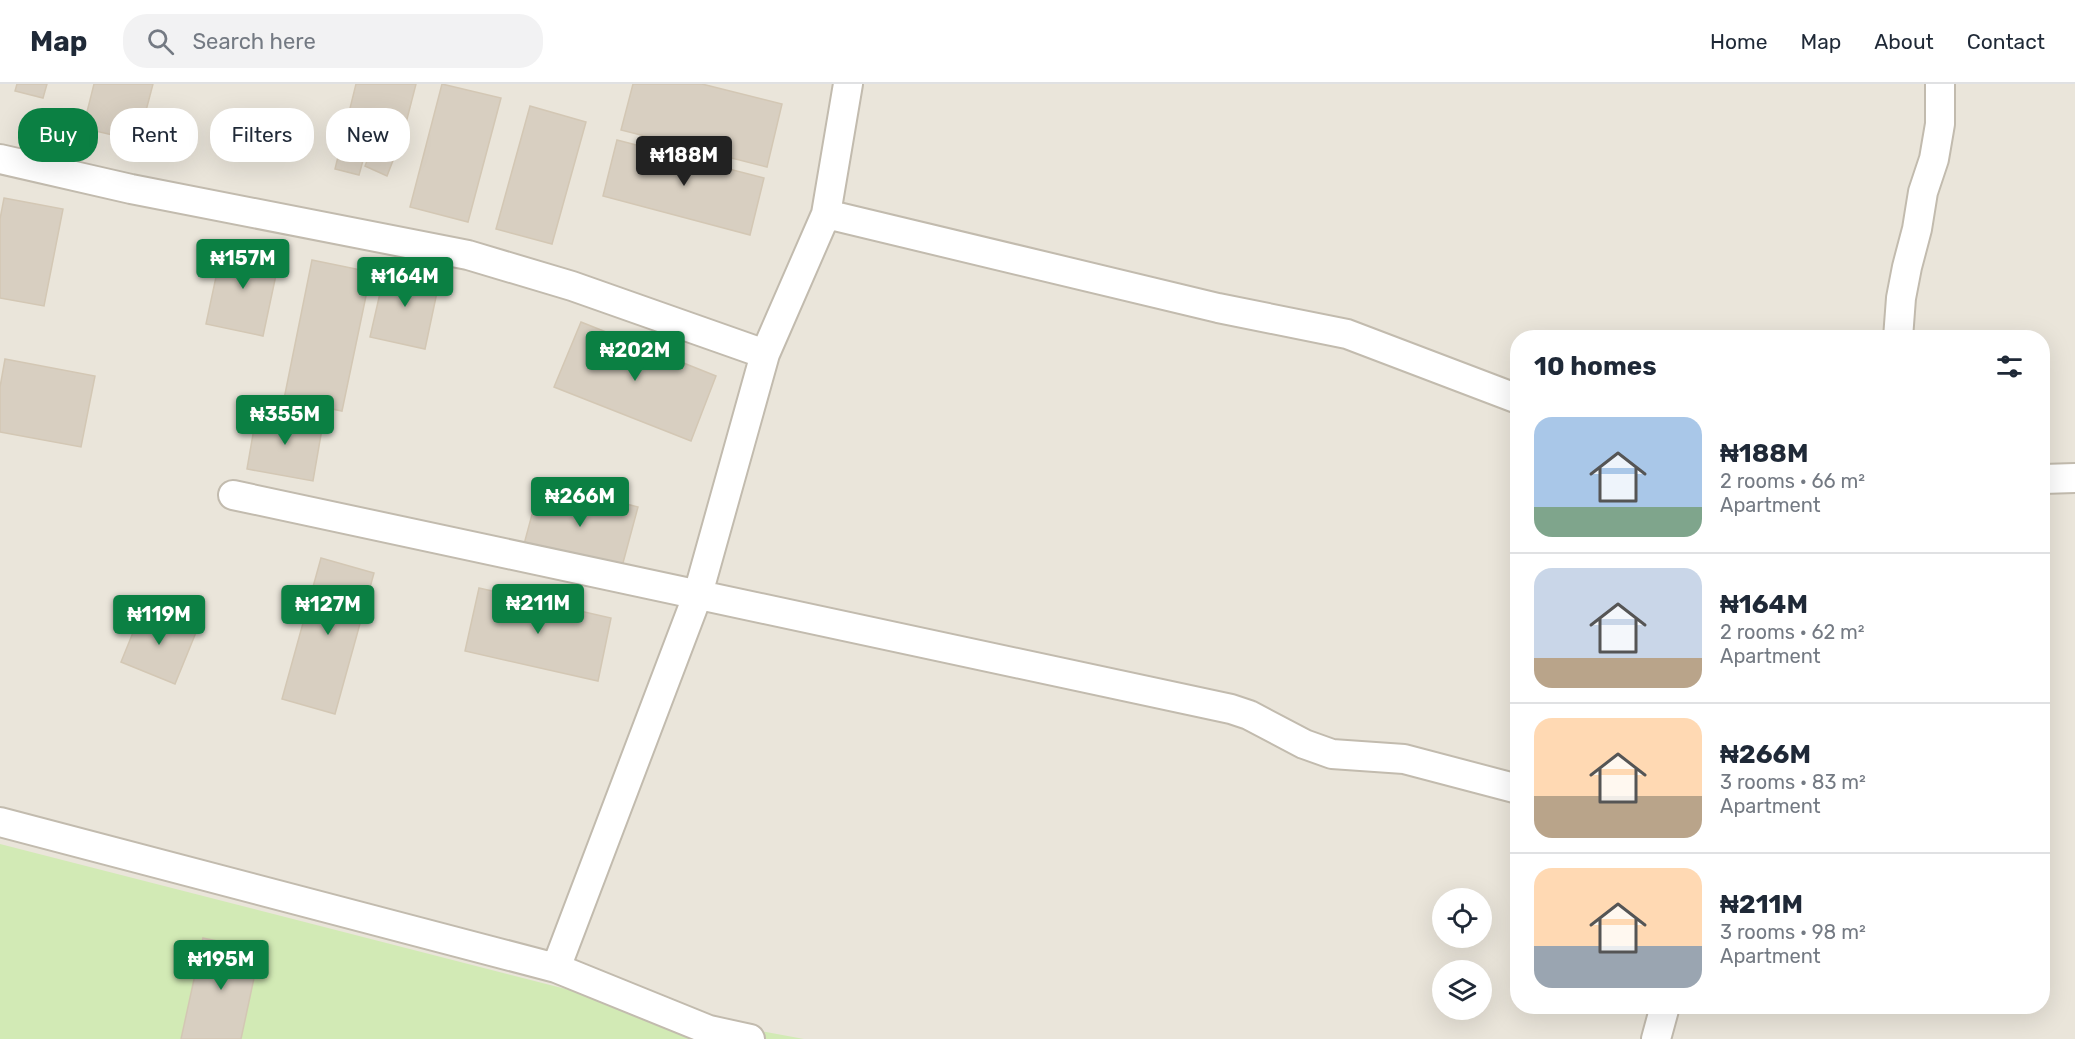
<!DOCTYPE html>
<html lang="en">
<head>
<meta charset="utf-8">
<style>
	:root { --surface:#fff; --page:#f2f2f3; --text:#1f2937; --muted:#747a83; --line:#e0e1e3; --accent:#0b8043 }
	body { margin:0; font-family:Rubik,sans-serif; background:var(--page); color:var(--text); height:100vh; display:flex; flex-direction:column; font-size:22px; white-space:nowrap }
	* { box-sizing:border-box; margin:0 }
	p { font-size:20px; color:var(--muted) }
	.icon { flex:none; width:33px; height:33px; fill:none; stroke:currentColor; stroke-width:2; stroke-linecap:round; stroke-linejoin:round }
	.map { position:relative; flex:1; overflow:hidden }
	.panel { position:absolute; left:1510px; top:246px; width:540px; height:684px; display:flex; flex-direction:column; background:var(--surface); border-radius:24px; box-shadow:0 6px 24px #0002 }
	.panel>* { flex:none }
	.banner { position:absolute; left:18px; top:24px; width:570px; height:54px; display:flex; gap:12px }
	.fabs { position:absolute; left:1432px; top:804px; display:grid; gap:12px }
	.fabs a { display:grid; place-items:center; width:60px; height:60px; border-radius:50%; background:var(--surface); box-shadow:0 6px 24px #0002; font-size:30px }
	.price { position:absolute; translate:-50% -51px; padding:0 14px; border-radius:6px; background:var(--accent); color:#fff; font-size:20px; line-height:39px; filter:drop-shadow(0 2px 3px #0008) }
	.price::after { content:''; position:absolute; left:50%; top:36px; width:18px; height:14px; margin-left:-9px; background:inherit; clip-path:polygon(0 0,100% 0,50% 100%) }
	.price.active { background:#222; color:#fff }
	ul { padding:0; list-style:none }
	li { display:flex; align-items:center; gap:18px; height:150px; padding:0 24px }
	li+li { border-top:2px solid var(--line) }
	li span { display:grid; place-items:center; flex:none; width:168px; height:120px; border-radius:18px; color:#555 }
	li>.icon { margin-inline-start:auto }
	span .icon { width:72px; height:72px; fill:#fffc; stroke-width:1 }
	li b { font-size:26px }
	h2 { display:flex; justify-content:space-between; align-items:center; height:72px; padding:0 24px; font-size:26px }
	.chip { padding:0 21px; border-radius:24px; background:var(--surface); box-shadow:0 6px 24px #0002; font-size:21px; line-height:54px }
	.chip.active { background:var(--accent); color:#fff }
	header { display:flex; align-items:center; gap:36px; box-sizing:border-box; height:84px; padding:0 30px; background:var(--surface); border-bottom:2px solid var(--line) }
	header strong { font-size:28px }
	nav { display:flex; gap:33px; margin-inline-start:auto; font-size:21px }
	.search { width:420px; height:54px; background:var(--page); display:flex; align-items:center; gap:15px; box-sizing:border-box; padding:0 21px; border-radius:24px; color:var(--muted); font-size:22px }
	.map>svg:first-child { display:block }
</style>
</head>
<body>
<header>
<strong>Map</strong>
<div class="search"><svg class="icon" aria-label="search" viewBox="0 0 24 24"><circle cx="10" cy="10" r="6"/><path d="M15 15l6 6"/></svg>Search here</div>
<nav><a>Home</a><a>Map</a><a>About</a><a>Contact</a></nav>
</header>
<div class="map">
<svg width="2075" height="955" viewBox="0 0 2075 955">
	<rect width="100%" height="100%" fill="#f6f3ec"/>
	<path fill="#eae5da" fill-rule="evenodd" d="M 0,0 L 2075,0 L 2075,955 L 0,955 ZM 1518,254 L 2043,254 L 2043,922 L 1518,922 ZM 1443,814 L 1482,814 L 1482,854 L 1443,854 ZM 1443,886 L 1482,886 L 1482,926 L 1443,926 Z"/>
	<path fill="#d2eab5" d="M 0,760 L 648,926 L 804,955 L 0,955 Z"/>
	<path fill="#d8cfc1" stroke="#d3c7b4" stroke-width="1.5" d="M 17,0 L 47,0 L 43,14 L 15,7 Z
		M 94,0 L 153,0 L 138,57 L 83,44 Z
		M 356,0 L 416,0 L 398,70 L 367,62 L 359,91 L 335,85 Z
		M 442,0 L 501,14 L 468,138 L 410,123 Z
		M 633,0 L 702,0 L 782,20 L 767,83 L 621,46 Z
		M 530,22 L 586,38 L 552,160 L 496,145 Z
		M 55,36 L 80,41 L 73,71 L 49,66 Z
		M 617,56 L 764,94 L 750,151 L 603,112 Z
		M 372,64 L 394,74 L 387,92 L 365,82 Z
		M 4,114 L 63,125 L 44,222 L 0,214 L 0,135 Z
		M 223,160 L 280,172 L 263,252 L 206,240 Z
		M 312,176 L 371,188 L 342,327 L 284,315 Z
		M 386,183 L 440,194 L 425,265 L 370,253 Z
		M 581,238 L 716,292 L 691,357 L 554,303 Z
		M 5,275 L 95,292 L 81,363 L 0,348 L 0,303 Z
		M 257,327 L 323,339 L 313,397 L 247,385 Z
		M 541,397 L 638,423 L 620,490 L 523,464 Z
		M 321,474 L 374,489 L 335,630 L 282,615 Z
		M 479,504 L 611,534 L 598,597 L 465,567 Z
		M 143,524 L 197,546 L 175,600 L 121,578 Z
		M 203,854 L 260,866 L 241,955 L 181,955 Z"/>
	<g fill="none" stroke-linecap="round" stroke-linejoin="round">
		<defs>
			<path id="street" d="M 0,75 L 131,105 L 468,171 L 572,202 L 765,270
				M 826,130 L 1218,224 L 1347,250 L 1518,315
				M 1898,254 L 1901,214 L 1907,183 L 1917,145 L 1923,108 L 1934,75 L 1940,40 L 1940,0
				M 2043,395 L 2075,394
				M 233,411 L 1231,625 L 1249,631 L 1304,660 L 1332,670 L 1404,675 L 1518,705
				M 0,738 L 556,884 L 709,946 L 750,955
				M 556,884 L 698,510 L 765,270 L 826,130 L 848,0
				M 1656,955 L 1665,922"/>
		</defs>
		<use href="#street" stroke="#c2bbae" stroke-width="32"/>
		<use href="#street" stroke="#fff" stroke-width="28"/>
	</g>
</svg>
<div class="fabs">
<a><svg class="icon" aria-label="locate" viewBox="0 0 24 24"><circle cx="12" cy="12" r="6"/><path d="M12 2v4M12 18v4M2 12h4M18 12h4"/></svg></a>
<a><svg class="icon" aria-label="layers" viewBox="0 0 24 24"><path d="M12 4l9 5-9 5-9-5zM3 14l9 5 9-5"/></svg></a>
</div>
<b class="price active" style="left:684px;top:103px">₦188M</b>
<b class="price" style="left:243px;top:206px">₦157M</b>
<b class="price" style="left:405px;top:224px">₦164M</b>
<b class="price" style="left:635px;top:298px">₦202M</b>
<b class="price" style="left:285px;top:362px">₦355M</b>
<b class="price" style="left:580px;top:444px">₦266M</b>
<b class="price" style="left:538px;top:551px">₦211M</b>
<b class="price" style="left:328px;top:552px">₦127M</b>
<b class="price" style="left:159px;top:562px">₦119M</b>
<b class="price" style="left:221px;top:907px">₦195M</b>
<div class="banner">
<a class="chip active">Buy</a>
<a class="chip">Rent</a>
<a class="chip">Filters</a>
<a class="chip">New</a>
</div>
<section class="panel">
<h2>10 homes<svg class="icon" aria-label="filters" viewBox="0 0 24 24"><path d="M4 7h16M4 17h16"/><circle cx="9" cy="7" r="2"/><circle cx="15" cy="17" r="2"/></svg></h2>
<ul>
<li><span style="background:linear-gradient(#a9c7e8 75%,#7fa58c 0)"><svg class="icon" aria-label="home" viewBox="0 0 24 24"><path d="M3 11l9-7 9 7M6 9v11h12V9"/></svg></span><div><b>₦188M</b><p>2 rooms · 66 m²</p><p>Apartment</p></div></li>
<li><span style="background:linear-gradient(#c9d6e8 75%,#b9a48a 0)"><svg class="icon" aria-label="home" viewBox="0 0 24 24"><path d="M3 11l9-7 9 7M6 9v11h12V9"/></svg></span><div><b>₦164M</b><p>2 rooms · 62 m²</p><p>Apartment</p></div></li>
<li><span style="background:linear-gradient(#ffd9b3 65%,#b9a48a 0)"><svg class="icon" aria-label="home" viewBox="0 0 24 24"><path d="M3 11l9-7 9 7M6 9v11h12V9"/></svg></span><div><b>₦266M</b><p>3 rooms · 83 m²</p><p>Apartment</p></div></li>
<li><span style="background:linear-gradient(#ffd9b3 65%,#9aa5b1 0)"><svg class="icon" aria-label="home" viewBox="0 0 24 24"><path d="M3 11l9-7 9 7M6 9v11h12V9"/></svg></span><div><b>₦211M</b><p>3 rooms · 98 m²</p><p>Apartment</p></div></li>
</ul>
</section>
</div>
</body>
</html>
